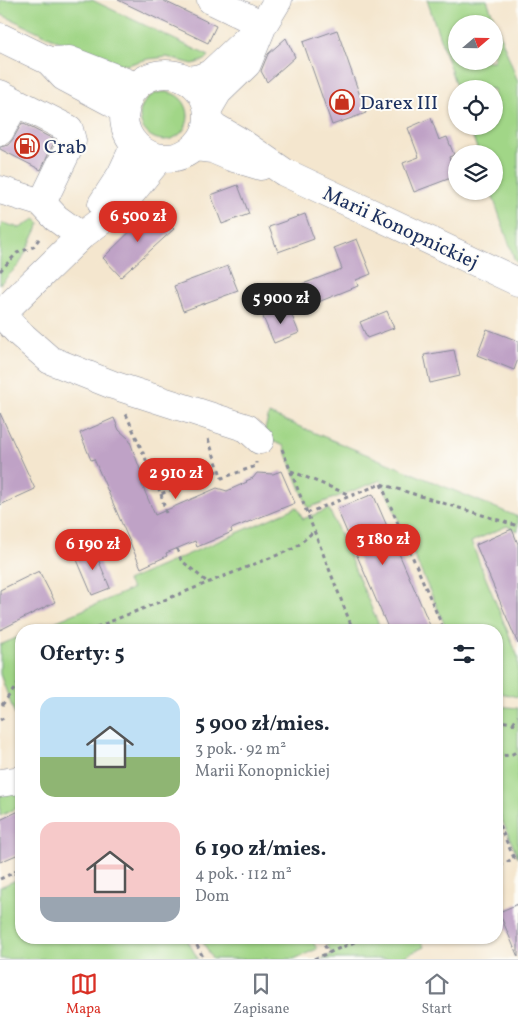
<!DOCTYPE html>
<html lang="pl">
<head>
<meta charset="utf-8">
<style>
	:root { --surface:#fff; --page:#f6f6f7; --text:#1f2937; --muted:#747a83; --line:#e0e1e3; --accent:#d93025 }
	body { margin:0; font-family:Vollkorn,serif; background:var(--page); color:var(--text); height:100vh; display:flex; flex-direction:column; font-size:19px; white-space:nowrap }
	* { box-sizing:border-box; margin:0 }
	p { font-size:16px; color:var(--muted) }
	.icon { flex:none; width:28px; height:28px; fill:none; stroke:currentColor; stroke-width:2; stroke-linecap:round; stroke-linejoin:round }
	.map { position:relative; flex:1; overflow:hidden }
	.side { position:absolute; left:15px; top:624px; width:488px; height:320px; display:flex; flex-direction:column; background:var(--surface); border-radius:20px; box-shadow:0 1px 4px #0004 }
	.side>* { flex:none }
	.needle { width:32px; rotate:70deg }
	.controls { position:absolute; left:448px; top:15px; display:grid; gap:10px }
	.controls a { display:grid; place-items:center; width:55px; height:55px; border-radius:50%; background:var(--surface); box-shadow:0 1px 4px #0004; font-size:25px }
	.price { position:absolute; translate:-50% -42px; padding:0 11px; border-radius:18px; background:var(--accent); color:#fff; font-size:16px; line-height:32px; filter:drop-shadow(0 1px 2px #0008) }
	.price::after { content:''; position:absolute; left:50%; top:30px; width:15px; height:11px; margin-left:-8px; background:inherit; clip-path:polygon(0 0,100% 0,50% 100%) }
	.price.active { background:#222; color:#fff }
	ul { padding:0; list-style:none }
	li { display:flex; align-items:center; gap:15px; height:125px; padding:0 25px }
	li span { display:grid; place-items:center; flex:none; width:140px; height:100px; border-radius:15px; color:#555 }
	li>.icon { margin-inline-start:auto }
	span .icon { width:60px; height:60px; fill:#fffc; stroke-width:1 }
	li b { font-size:21px }
	h2 { display:flex; justify-content:space-between; align-items:center; height:60px; padding:0 25px; font-size:21px }
	.dock { display:flex; justify-content:space-around; align-items:center; height:70px; border-top:1px solid var(--line); background:var(--surface); font-size:14px; color:var(--muted) }
	.dock a { display:grid; justify-items:center; gap:2px }
	.dock .active { color:var(--accent) }
	.map>svg:first-child { display:block }
</style>
</head>
<body>
<div class="map">
<svg width="518" height="959" viewBox="0 0 518 959">
	<rect width="100%" height="100%" fill="#fdfcf7"/>
	<filter id="ink" filterUnits="userSpaceOnUse"><feTurbulence type="fractalNoise" baseFrequency=".02" numOctaves="2"/><feDisplacementMap in="SourceGraphic" scale="10" xChannelSelector="R" yChannelSelector="G"/><feConvolveMatrix kernelMatrix="1 2 1 2 8 2 1 2 1" color-interpolation-filters="sRGB"/></filter>
	<filter id="wash" filterUnits="userSpaceOnUse"><feTurbulence type="fractalNoise" baseFrequency=".0096" numOctaves="4" result="noise"/><feDisplacementMap in="SourceGraphic" scale="20" xChannelSelector="R" yChannelSelector="G"/><feGaussianBlur stdDeviation="1.12" result="paint"/><feColorMatrix in="noise" values="0 0 0 0 0 0 0 0 0 0 0 0 0 0 0 0 0 1.4 0 .05"/><feComposite in="paint" operator="in"/></filter>
	<g filter="url(#wash)">
		<rect width="100%" height="100%" fill="#f4e6ce"/>
		<path fill="#a1d687" stroke="#5e8272" fill-rule="evenodd" d="M 0,0 L 92,0 L 209,56 L 205,60 L 193,64 L 167,57 L 148,59 L 126,65 L 95,58 L 0,14 Z
			M 427,0 L 487,0 L 518,82 L 518,262 L 515,261 L 491,191 L 494,191 L 494,154 L 479,154 L 469,126 L 494,126 L 494,89 L 457,89 ZM 456,24 L 494,24 L 494,61 L 456,61 Z
			M140 116a24 24 0 1 1 48 0a24 24 0 1 1-48 0Z
			M 35,219 L 40,223 L 19,265 L 0,284 L 0,228 L 3,223 L 20,228 Z
			M 269,414 L 518,517 L 518,531 L 507,526 L 471,542 L 518,657 L 518,697 L 496,692 L 496,630 L 447,630 L 381,480 L 308,508 L 284,446 L 263,437 Z
			M 297,507 L 303,519 L 329,509 L 381,630 L 36,630 L 132,589 L 127,581 Z
			M 21,636 L 21,722 L 18,723 L 0,674 L 0,645 Z
			M 496,706 L 518,708 L 518,857 L 496,806 Z
			M 21,789 L 21,806 L 0,816 L 0,795 Z
			M 21,878 L 21,938 L 186,938 L 198,959 L 0,959 L 0,887 Z
			M 201,938 L 311,938 L 317,949 L 294,959 L 212,959 Z
			M 323,938 L 420,938 L 424,947 L 398,959 L 322,959 L 332,954 Z"/>
		<g id="blocks">
			<path fill="#bfa2c6" d="M 118,0 L 162,0 L 216,26 L 208,43 Z
				M 337,30 L 366,113 L 332,125 L 303,42 Z
				M 286,38 L 295,57 L 267,82 L 261,71 L 268,54 Z
				M 431,118 L 439,140 L 447,137 L 454,155 L 449,157 L 456,176 L 414,192 L 403,163 L 419,157 L 408,128 Z
				M 22,123 L 55,140 L 41,170 L 0,149 L 0,147 L 8,145 L 13,139 Z
				M 238,185 L 249,214 L 222,224 L 211,195 Z
				M 153,209 L 174,229 L 121,277 L 103,258 Z
				M 305,214 L 314,239 L 278,252 L 269,227 Z
				M 357,239 L 371,274 L 356,280 L 358,286 L 291,313 L 282,292 L 342,269 L 334,248 Z
				M 228,266 L 238,291 L 183,311 L 174,286 Z
				M 288,306 L 299,333 L 274,343 L 263,317 Z
				M 387,311 L 394,328 L 367,338 L 360,322 Z
				M 487,329 L 518,341 L 518,359 L 514,370 L 477,355 Z
				M 454,350 L 460,376 L 430,383 L 424,355 Z
				M 0,413 L 35,489 L 0,505 Z
				M 114,418 L 119,430 L 129,439 L 141,472 L 145,475 L 142,485 L 155,515 L 217,488 L 227,491 L 247,482 L 246,481 L 253,478 L 257,473 L 273,474 L 281,471 L 295,503 L 231,529 L 232,532 L 197,547 L 195,541 L 166,553 L 167,556 L 141,568 L 94,459 L 91,460 L 80,433 Z
				M 373,494 L 414,588 L 432,630 L 389,630 L 337,509 Z
				M 512,529 L 518,544 L 518,644 L 476,545 Z
				M 93,547 L 110,588 L 92,595 L 75,555 Z
				M 39,571 L 55,602 L 0,630 L 0,590 Z
				M 21,810 L 21,853 L 0,862 L 0,820 Z
				M 518,904 L 518,957 L 499,912 Z"/>
		</g>
	</g>
	<g filter="url(#ink)">
		<use href="#blocks" fill-opacity="0" stroke="#888a96" stroke-width="1"/>
		<g fill="none" stroke-linecap="round" stroke-linejoin="round">
			<defs>
				<path id="minor" d="M 211,0 L 263,25
					M 0,37 L 49,61 L 64,77 L 113,103 L 125,112
					M 52,61 L 69,60 L 136,86
					M124 116a42 42 0 1 1 84 0a42 42 0 1 1-84 0Z
					M 189,80 L 200,78 L 210,74 L 258,29
					M 0,94 L 69,129 L 72,141 L 42,203
					M 208,109 L 218,92 L 247,64 L 263,25 L 278,0
					M 209,121 L 215,127 L 239,141 L 284,172 L 518,282
					M 0,131 L 16,102
					M 196,147 L 212,149 L 231,157 L 261,166
					M 0,190 L 42,203 L 56,218 L 81,236
					M 102,204 L 121,175 L 135,145
					M 1,314 L 18,332 L 50,360 L 113,385 L 247,428 L 260,440
					M 0,315 L 81,236 L 121,206 L 154,165 L 161,158
					M 0,783 L 21,780"/>
			</defs>
			<use href="#minor" stroke="#888a96" stroke-width="29"/>
			<path stroke="#888a96" stroke-width="3" stroke-dasharray="4 4" stroke-linecap="butt" d="M 0,271 L 17,253 L 33,247 L 41,236
				M 126,414 L 161,494 L 219,470
				M 208,439 L 222,478 L 256,466 L 256,462
				M 282,449 L 353,630
				M 291,471 L 350,495
				M 381,484 L 444,630
				M 161,494 L 166,513
				M 307,513 L 381,484 L 518,526
				M 177,549 L 181,560 L 207,582
				M 89,630 L 295,548 L 314,531
				M 2,705 L 21,680
				M 0,720 L 7,716
				M 513,723 L 518,716
				M 496,724 C 504,720 511,722 518,727
				M 496,753 C 504,757 512,756 518,750
				M 496,818 L 514,858 L 496,868
				M 14,873 L 21,876
				M 0,879 L 21,869
				M 193,938 L 204,959
				M 320,938 L 329,953
				M 314,959 L 364,938"/>
			<use href="#minor" stroke="#fff" stroke-width="28"/>
		</g>
	</g>
	<defs>
		<symbol id="shop-ring" viewBox="-11 -11 22 22"><circle r="9.5" fill="#fdfcf7" stroke="#c8321e" stroke-width="1.5"/><path d="M-5-2.5h2.3a2.7 3.5 0 0 1 5.4 0H5L5.5 6h-11ZM-1.5-2.5h3a1.5 2.3 0 0 0-3 0Z" fill="#c8321e"/></symbol>
		<symbol id="fuel-ring" viewBox="-11 -11 22 22"><circle r="9.5" fill="#fdfcf7" stroke="#c8321e" stroke-width="1.5"/><path d="M-5.5-6h7V0h2V4h1.3V-2.5L3-4.5l.8-.8L6-3V5H2.5V1h-1V6h-7ZM-4.2-4.7v3.2H.2V-4.7Z" fill="#c8321e"/></symbol>
	</defs>
	<g fill-rule="evenodd">
		<use href="#shop-ring" x="328" y="88" width="28" height="28"/>
		<use href="#fuel-ring" x="13" y="132" width="28" height="28"/>
	</g>
	<g text-anchor="middle" stroke-width="4" stroke-linejoin="round" paint-order="stroke">
		<g font-size="20" fill="#1b2f5e" stroke="#fdfcf7" text-anchor="start">
			<text x="360" y="109">Darex III</text>
			<text x="44" y="153">Crab</text>
		</g>
		<g font-size="20" fill="#1b2f5e" stroke="#fdfcf7">
			<text transform="translate(401 227) rotate(25)" y="7">Marii Konopnickiej</text>
		</g>
	</g>
</svg>
<div class="controls">
<a><svg class="needle" viewBox="-14 -14 28 28"><path d="M0-13l5 13h-10z" fill="#e53935"/><path d="M0 13l5-13h-10z" fill="#747a83"/></svg></a>
<a><svg class="icon" aria-label="locate" viewBox="0 0 24 24"><circle cx="12" cy="12" r="6"/><path d="M12 2v4M12 18v4M2 12h4M18 12h4"/></svg></a>
<a><svg class="icon" aria-label="layers" viewBox="0 0 24 24"><path d="M12 4l9 5-9 5-9-5zM3 14l9 5 9-5"/></svg></a>
</div>
<b class="price" style="left:138px;top:243px">6 500 zł</b>
<b class="price active" style="left:281px;top:325px">5 900 zł</b>
<b class="price" style="left:176px;top:500px">2 910 zł</b>
<b class="price" style="left:383px;top:566px">3 180 zł</b>
<b class="price" style="left:93px;top:571px">6 190 zł</b>
<section class="side">
<h2>Oferty: 5<svg class="icon" aria-label="filters" viewBox="0 0 24 24"><path d="M4 7h16M4 17h16"/><circle cx="9" cy="7" r="2"/><circle cx="15" cy="17" r="2"/></svg></h2>
<ul>
<li><span style="background:linear-gradient(#bfe0f5 60%,#8fb573 0)"><svg class="icon" aria-label="home" viewBox="0 0 24 24"><path d="M3 11l9-7 9 7M6 9v11h12V9"/></svg></span><div><b>5 900 zł/mies.</b><p>3 pok. · 92 m²</p><p>Marii Konopnickiej</p></div></li>
<li><span style="background:linear-gradient(#f6c9c9 75%,#9aa5b1 0)"><svg class="icon" aria-label="home" viewBox="0 0 24 24"><path d="M3 11l9-7 9 7M6 9v11h12V9"/></svg></span><div><b>6 190 zł/mies.</b><p>4 pok. · 112 m²</p><p>Dom</p></div></li>
</ul>
</section>
</div>
<nav class="dock">
<a class="active"><svg class="icon" aria-label="map" viewBox="0 0 24 24"><path d="M3 6l6-2 6 2 6-2v14l-6 2-6-2-6 2zM9 4v14M15 6v14"/></svg>Mapa</a>
<a><svg class="icon" aria-label="saved" viewBox="0 0 24 24"><path d="M7 4h10v16l-5-4-5 4z"/></svg>Zapisane</a>
<a><svg class="icon" aria-label="home" viewBox="0 0 24 24"><path d="M3 11l9-7 9 7M6 9v11h12V9"/></svg>Start</a>
</nav>
</body>
</html>
